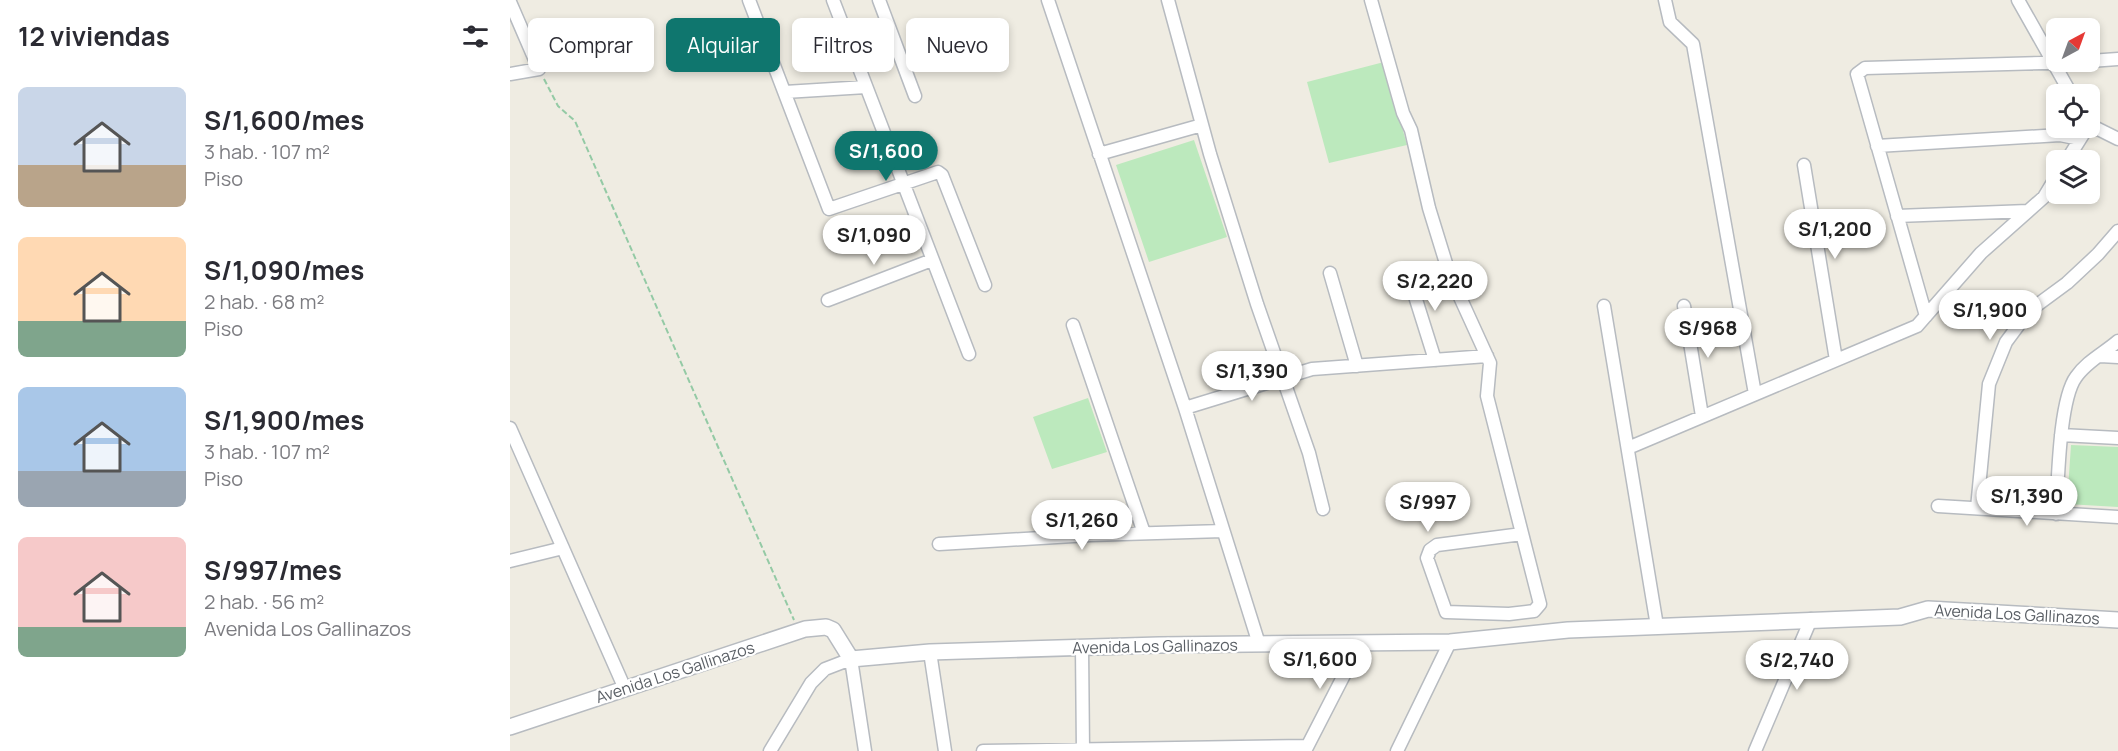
<!DOCTYPE html>
<html lang="es">
<head>
<meta charset="utf-8">
<style>
	:root { --surface:#fff; --page:#f2f2f3; --text:#2b2b33; --muted:#7c7c81; --accent:#0f766e }
	body { margin:0; font-family:Manrope,sans-serif; background:var(--page); color:var(--text); height:100vh; display:flex; flex-direction:column; font-size:22px; white-space:nowrap }
	* { box-sizing:border-box; margin:0 }
	p { font-size:20px; color:var(--muted) }
	.icon { flex:none; width:33px; height:33px; fill:none; stroke:currentColor; stroke-width:2; stroke-linecap:round; stroke-linejoin:round }
	.map { position:relative; flex:1; overflow:hidden }
	.sheet { display:flex; flex-direction:column; background:var(--surface); width:510px }
	.sheet>* { flex:none }
	.top-card { position:absolute; left:18px; top:18px; width:570px; height:54px; display:flex; gap:12px }
	.needle { width:39px; rotate:41deg }
	.tools { position:absolute; left:1536px; top:18px; display:grid; gap:12px }
	.tools a { display:grid; place-items:center; width:54px; height:54px; border-radius:9px; background:var(--surface); box-shadow:0 3px 9px #0003; font-size:30px }
	.price { position:absolute; translate:-50% -51px; padding:0 14px; border-radius:21px; background:#fff; color:#222; font-size:20px; line-height:39px; filter:drop-shadow(0 2px 3px #0008) }
	.price::after { content:''; position:absolute; left:50%; top:36px; width:18px; height:14px; margin-left:-9px; background:inherit; clip-path:polygon(0 0,100% 0,50% 100%) }
	.price.on { background:var(--accent); color:#fff }
	ul { padding:0; list-style:none }
	li { display:flex; align-items:center; gap:18px; height:150px; padding:0 18px }
	li span { display:grid; place-items:center; flex:none; width:168px; height:120px; border-radius:9px; color:#555 }
	li>.icon { margin-inline-start:auto }
	span .icon { width:72px; height:72px; fill:#fffc; stroke-width:1 }
	li b { font-size:26px }
	h2 { display:flex; justify-content:space-between; align-items:center; height:72px; padding:0 18px; font-size:26px }
	.pill { padding:0 21px; border-radius:9px; background:var(--surface); box-shadow:0 3px 9px #0003; font-size:21px; line-height:54px }
	.pill.on { background:var(--accent); color:#fff }
	main { display:flex; flex:1; min-height:0 }
	.map>svg:first-child { display:block }
</style>
</head>
<body>
<main>
<section class="sheet">
<h2>12 viviendas<svg class="icon" aria-label="filters" viewBox="0 0 24 24"><path d="M4 7h16M4 17h16"/><circle cx="9" cy="7" r="2"/><circle cx="15" cy="17" r="2"/></svg></h2>
<ul>
<li><span style="background:linear-gradient(#c9d6e8 65%,#b9a48a 0)"><svg class="icon" aria-label="home" viewBox="0 0 24 24"><path d="M3 11l9-7 9 7M6 9v11h12V9"/></svg></span><div><b>S/1,600/mes</b><p>3 hab. · 107 m²</p><p>Piso</p></div></li>
<li><span style="background:linear-gradient(#ffd9b3 70%,#7fa58c 0)"><svg class="icon" aria-label="home" viewBox="0 0 24 24"><path d="M3 11l9-7 9 7M6 9v11h12V9"/></svg></span><div><b>S/1,090/mes</b><p>2 hab. · 68 m²</p><p>Piso</p></div></li>
<li><span style="background:linear-gradient(#a9c7e8 70%,#9aa5b1 0)"><svg class="icon" aria-label="home" viewBox="0 0 24 24"><path d="M3 11l9-7 9 7M6 9v11h12V9"/></svg></span><div><b>S/1,900/mes</b><p>3 hab. · 107 m²</p><p>Piso</p></div></li>
<li><span style="background:linear-gradient(#f6c9c9 75%,#7fa58c 0)"><svg class="icon" aria-label="home" viewBox="0 0 24 24"><path d="M3 11l9-7 9 7M6 9v11h12V9"/></svg></span><div><b>S/997/mes</b><p>2 hab. · 56 m²</p><p>Avenida Los Gallinazos</p></div></li>
</ul>
</section>
<div class="map">
<svg width="1608" height="751" viewBox="0 0 1608 751">
	<rect width="100%" height="100%" fill="#efece2"/>
	<path fill="#bce9bd" d="M 874,62 L 897,145 L 819,163 L 797,82 Z
		M 684,140 L 717,237 L 639,262 L 606,165 Z
		M 578,398 L 597,452 L 542,469 L 523,417 Z
		M 1561,445 L 1608,447 L 1608,507 L 1557,504 Z"/>
	<g fill="none" stroke-linecap="round" stroke-linejoin="round">
		<defs>
			<path id="minor" d="M 239,0 L 319,209 L 428,172 L 432,175 L 475,285
				M 323,0 L 459,354
				M 369,0 L 405,96
				M 538,0 L 675,408 L 749,644
				M 658,0 L 700,154 L 747,304 L 799,453 L 813,509
				M 861,0 L 893,113 L 901,130 L 919,208 L 939,273 L 980,363 L 977,396 L 1030,604 L 1024,611 L 999,614 L 936,612 L 917,558 L 920,550 L 927,545 L 1012,534
				M 1155,0 L 1160,22 L 1183,44 L 1245,394
				M 1508,0 L 1561,94
				M 0,2 L 29,69 L 0,74
				M 1580,61 L 1608,59
				M 275,92 L 356,87
				M 1580,125 L 1608,139
				M 1367,146 L 1550,135 L 1570,139
				M 589,154 L 692,125
				M 1557,160 L 1577,128
				M 1294,165 L 1326,360
				M 1387,216 L 1518,211
				M 820,273 L 847,366
				M 898,274 L 925,360
				M 318,300 L 422,260
				M 1094,306 L 1147,626
				M 1174,306 L 1192,416
				M 1416,316 L 1347,74 L 1355,68 L 1571,62
				M 563,325 L 634,533
				M 1590,356 L 1608,357
				M 675,408 L 802,369 L 977,356
				M 0,428 L 115,689
				M 1551,435 L 1608,438
				M 1118,448 L 1407,326 L 1471,253 L 1534,197 L 1546,177
				M 1428,506 L 1608,517
				M 1467,508 L 1479,384 L 1496,342 L 1519,311 L 1557,283 L 1588,254 L 1608,231
				M 1546,514 C 1548,483 1549,400 1566,377 C 1576,362 1594,353 1608,341
				M 429,544 L 580,535 L 713,531
				M 0,561 L 53,548
				M 572,648 L 573,751
				M 420,652 L 435,751
				M 260,751 L 301,683 L 315,669 L 341,659 L 355,751
				M 473,751 L 797,746
				M 795,751 L 851,642
				M 887,751 L 940,642
				M 1245,751 L 1301,619"/>
			<path id="tertiary" d="M 0,727 L 295,629 L 316,627 L 323,630 L 341,659 L 420,652 L 649,645 L 940,642 L 1058,630 L 1390,617 L 1418,609 L 1608,620"/>
		</defs>
		<use href="#minor" stroke="#b7bbc0" stroke-width="15"/>
		<use href="#tertiary" stroke="#b7bbc0" stroke-width="18"/>
		<path stroke="#94caa5" stroke-width="2" stroke-dasharray="6 3" stroke-linecap="butt" d="M 34,79 L 48,106 L 65,121 L 284,620"/>
		<use href="#minor" stroke="#fff" stroke-width="12"/>
		<use href="#tertiary" stroke="#fff" stroke-width="15"/>
	</g>
	<g text-anchor="middle" stroke-width="4.5" stroke-linejoin="round" paint-order="stroke">
		<g font-size="16" fill="#5a5f65" stroke="#fff">
			<text transform="translate(1507 614) rotate(3)" y="6">Avenida Los Gallinazos</text>
			<text transform="translate(645 646) rotate(-1)" y="6">Avenida Los Gallinazos</text>
			<text transform="translate(165 672) rotate(-18)" y="6">Avenida Los Gallinazos</text>
		</g>
	</g>
</svg>
<div class="tools">
<a><svg class="needle" viewBox="-14 -14 28 28"><path d="M0-13l5 13h-10z" fill="#e53935"/><path d="M0 13l5-13h-10z" fill="#7c7c81"/></svg></a>
<a><svg class="icon" aria-label="locate" viewBox="0 0 24 24"><circle cx="12" cy="12" r="6"/><path d="M12 2v4M12 18v4M2 12h4M18 12h4"/></svg></a>
<a><svg class="icon" aria-label="layers" viewBox="0 0 24 24"><path d="M12 4l9 5-9 5-9-5zM3 14l9 5 9-5"/></svg></a>
</div>
<b class="price on" style="left:376px;top:182px">S/1,600</b>
<b class="price" style="left:1325px;top:260px">S/1,200</b>
<b class="price" style="left:364px;top:266px">S/1,090</b>
<b class="price" style="left:925px;top:312px">S/2,220</b>
<b class="price" style="left:1480px;top:341px">S/1,900</b>
<b class="price" style="left:1198px;top:359px">S/968</b>
<b class="price" style="left:742px;top:402px">S/1,390</b>
<b class="price" style="left:1517px;top:527px">S/1,390</b>
<b class="price" style="left:918px;top:533px">S/997</b>
<b class="price" style="left:572px;top:551px">S/1,260</b>
<b class="price" style="left:810px;top:690px">S/1,600</b>
<b class="price" style="left:1287px;top:691px">S/2,740</b>
<div class="top-card">
<a class="pill">Comprar</a>
<a class="pill on">Alquilar</a>
<a class="pill">Filtros</a>
<a class="pill">Nuevo</a>
</div>
</div>
</main>
</body>
</html>
